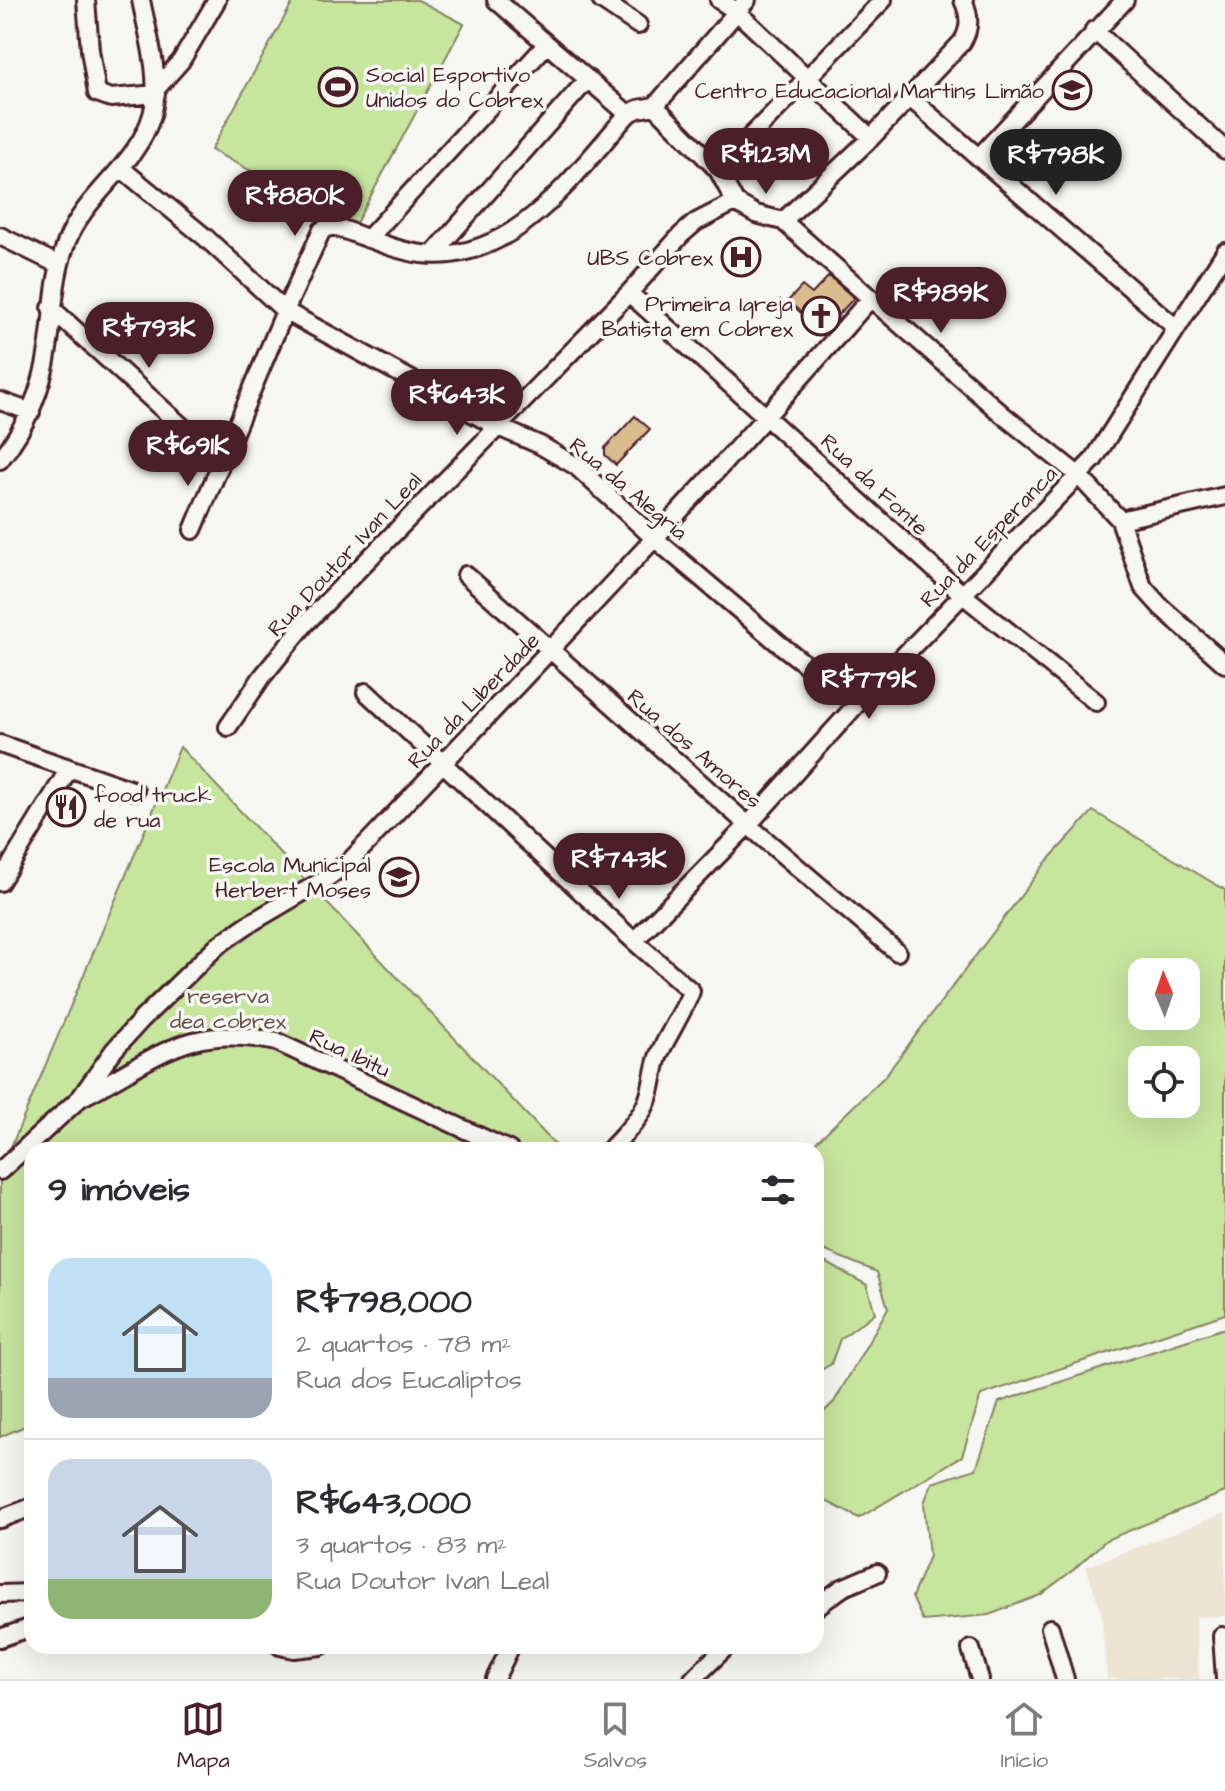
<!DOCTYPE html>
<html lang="pt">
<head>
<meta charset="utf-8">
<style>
	:root { --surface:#fff; --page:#f7f7f7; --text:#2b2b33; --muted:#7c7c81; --line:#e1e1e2; --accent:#4a1f2b }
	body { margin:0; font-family:"Architects Daughter",sans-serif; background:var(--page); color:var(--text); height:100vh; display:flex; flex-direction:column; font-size:30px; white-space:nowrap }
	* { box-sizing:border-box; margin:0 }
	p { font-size:26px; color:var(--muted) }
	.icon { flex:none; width:44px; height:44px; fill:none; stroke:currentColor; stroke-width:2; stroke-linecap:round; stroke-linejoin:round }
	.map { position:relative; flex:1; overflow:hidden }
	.sheet { position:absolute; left:24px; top:1142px; width:800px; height:512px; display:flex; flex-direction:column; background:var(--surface); border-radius:24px; box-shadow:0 8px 32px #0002 }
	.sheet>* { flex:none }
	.needle { width:52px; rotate:358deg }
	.fabs { position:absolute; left:1128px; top:958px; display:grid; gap:16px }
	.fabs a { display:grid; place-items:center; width:72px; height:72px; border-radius:16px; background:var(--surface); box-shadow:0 8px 32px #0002; font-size:40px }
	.price { position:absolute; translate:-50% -68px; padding:0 18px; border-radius:28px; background:var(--accent); color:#fff; font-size:26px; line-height:52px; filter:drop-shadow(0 2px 4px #0008) }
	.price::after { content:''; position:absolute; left:50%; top:48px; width:24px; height:18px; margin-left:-12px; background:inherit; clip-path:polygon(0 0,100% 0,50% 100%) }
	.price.active { background:#222; color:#fff }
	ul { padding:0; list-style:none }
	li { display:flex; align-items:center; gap:24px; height:200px; padding:0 24px }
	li+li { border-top:2px solid var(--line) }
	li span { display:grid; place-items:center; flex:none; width:224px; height:160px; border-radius:24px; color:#555 }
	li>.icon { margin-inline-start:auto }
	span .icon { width:96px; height:96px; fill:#fffc; stroke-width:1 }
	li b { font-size:34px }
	h2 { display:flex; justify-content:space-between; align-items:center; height:96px; padding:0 24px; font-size:34px }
	.tabs { display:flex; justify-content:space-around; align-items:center; height:112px; border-top:2px solid var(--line); background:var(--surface); font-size:22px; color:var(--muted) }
	.tabs a { display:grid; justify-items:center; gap:4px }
	.tabs .active { color:var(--accent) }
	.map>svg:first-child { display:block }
</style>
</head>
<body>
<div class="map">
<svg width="1225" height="1679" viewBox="0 0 1225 1679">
	<rect width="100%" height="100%" fill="#f6f6f2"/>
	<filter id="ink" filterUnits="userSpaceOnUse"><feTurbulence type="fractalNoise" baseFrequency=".0125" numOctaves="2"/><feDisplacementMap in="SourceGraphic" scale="16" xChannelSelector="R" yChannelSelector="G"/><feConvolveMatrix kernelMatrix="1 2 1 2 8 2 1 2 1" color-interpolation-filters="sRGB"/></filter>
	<g filter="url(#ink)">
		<path fill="#eee4d4" d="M 1225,1513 L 1225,1616 L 1196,1617 L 1199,1679 L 1107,1679 L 1101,1611 L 1086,1567 Z"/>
		<path fill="#c6e59d" stroke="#888264" stroke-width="2" fill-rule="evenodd" d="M 294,0 L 418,0 L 464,24 L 355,225 L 211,150 Z
			M 180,747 L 560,1150 L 32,1150 L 32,1423 L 0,1437 L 0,1173 Z
			M 1093,811 L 1225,890 L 1225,1314 L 981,1395 L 962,1456 L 859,1518 L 816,1496 L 816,1419 L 834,1402 L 888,1308 L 877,1272 L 816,1247 L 816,1150 L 808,1150 L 885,1076 L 1047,861 ZM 1186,972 L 1186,1016 L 1142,1016 L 1142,972 ZM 1186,1060 L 1186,1104 L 1142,1104 L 1142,1060 Z
			M 816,1263 L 827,1263 L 867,1285 L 875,1313 L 840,1339 L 831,1364 L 816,1373 Z
			M 1225,1328 L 1225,1492 L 1106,1540 L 1073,1570 L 1040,1595 L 989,1615 L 923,1621 L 912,1597 L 929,1556 L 924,1503 L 932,1483 L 976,1469 L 999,1402 Z"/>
		<path fill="#dcbb8f" stroke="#4a1f2b" stroke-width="2" d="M 829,276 L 854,298 L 822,332 L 788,301 L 802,286 L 812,294 Z
			M 635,416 L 650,429 L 616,465 L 605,455 L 605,448 Z"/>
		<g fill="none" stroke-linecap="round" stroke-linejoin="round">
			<defs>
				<path id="minor" d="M 86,0 L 90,50 L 97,93 L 111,98 L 156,94
					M 496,0 L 628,114
					M 601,0 L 638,25
					M 719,0 L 736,11 L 871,138
					M 1094,30 L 1225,150
					M 157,88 L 181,61 L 217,0
					M 910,98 L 1175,327
					M 655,106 L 718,170 L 735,202 L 756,214 L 783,221 L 1003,415 L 1078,475 L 1120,520 L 1143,587 L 1161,607 L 1225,664
					M 655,106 L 747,0
					M 979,157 L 1125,0
					M 122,169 L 206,238 L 285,311 L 496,426 L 540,445 L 576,466 L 654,538 L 778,643 L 857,704
					M 718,170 L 883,0
					M 783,221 L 871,138 L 962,42 C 971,28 970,15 963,0
					M 0,236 L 59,265
					M 368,239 L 547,44
					M 433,254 L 588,79
					M 629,293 L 963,595 L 1096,702
					M 51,308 L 221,462
					M 0,401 L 31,412
					M 0,460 C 26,427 42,392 48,349 C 54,313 53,277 67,241 C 86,193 137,166 152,115 C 162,79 148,36 141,0
					M 1120,520 L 1225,496
					M 193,530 L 285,311 L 322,230 L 333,226 C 362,235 391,250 422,254 C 514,264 573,176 628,114 L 638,109 L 655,106
					M 466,575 L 748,825 L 897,952
					M 366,692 L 634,941 L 691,991 C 690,999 666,1039 660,1052 C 652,1069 654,1089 645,1106 C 637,1123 622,1136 610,1150
					M 228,727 L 262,677 L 305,624 L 629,293 L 681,235 L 696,222 L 735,202
					M 0,744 L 135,791
					M 0,882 L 69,769
					M 634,941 L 748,825 L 857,704 L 1094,459 L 1225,252
					M 82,1097 C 157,1059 186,1022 277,1042 L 509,1150
					M 0,1171 L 80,1098 L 114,1050 L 142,1019 L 217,946 L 247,925 L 327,878 L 349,862 C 525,677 702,492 870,299
					M 0,1519 L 32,1507
					M 0,1594 L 32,1593
					M 816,1607 L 842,1588 L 877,1573
					M 1050,1628 L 1065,1679
					M 1222,1636 L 1225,1679
					M 0,1638 L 32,1627
					M 280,1646 L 294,1649 L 321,1646
					M 971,1649 L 980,1679
					M 495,1679 L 511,1646
					M 693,1679 L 727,1646"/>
			</defs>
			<use href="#minor" stroke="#4a1f2b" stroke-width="22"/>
			<use href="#minor" stroke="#f6f6f2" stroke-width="16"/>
		</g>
	</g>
	<defs>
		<symbol id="stadium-ring" viewBox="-11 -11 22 22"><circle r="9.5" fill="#f6f6f2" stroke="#4a1f2b" stroke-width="1.5"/><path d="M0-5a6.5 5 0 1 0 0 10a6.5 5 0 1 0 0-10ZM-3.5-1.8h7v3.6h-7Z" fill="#4a1f2b"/></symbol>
		<symbol id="school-ring" viewBox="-11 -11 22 22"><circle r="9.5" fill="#f6f6f2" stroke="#4a1f2b" stroke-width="1.5"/><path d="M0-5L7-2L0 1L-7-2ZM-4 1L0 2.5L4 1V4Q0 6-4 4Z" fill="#4a1f2b"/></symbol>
		<symbol id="hospital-ring" viewBox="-11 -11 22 22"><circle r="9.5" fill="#f6f6f2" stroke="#4a1f2b" stroke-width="1.5"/><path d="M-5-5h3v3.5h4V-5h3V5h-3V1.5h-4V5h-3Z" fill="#4a1f2b"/></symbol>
		<symbol id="church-ring" viewBox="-11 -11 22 22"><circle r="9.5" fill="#f6f6f2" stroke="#4a1f2b" stroke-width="1.5"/><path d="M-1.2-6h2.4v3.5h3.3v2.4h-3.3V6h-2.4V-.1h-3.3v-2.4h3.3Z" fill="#4a1f2b"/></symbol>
		<symbol id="restaurant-ring" viewBox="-11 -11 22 22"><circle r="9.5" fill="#f6f6f2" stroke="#4a1f2b" stroke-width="1.5"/><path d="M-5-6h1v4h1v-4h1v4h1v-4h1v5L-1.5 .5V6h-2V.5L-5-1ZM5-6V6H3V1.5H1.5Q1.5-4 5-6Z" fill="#4a1f2b"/></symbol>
	</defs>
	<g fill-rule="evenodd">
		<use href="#stadium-ring" x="316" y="65" width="44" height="44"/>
		<use href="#school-ring" x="1050" y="68" width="44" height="44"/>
		<use href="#hospital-ring" x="719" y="235" width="44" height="44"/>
		<use href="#church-ring" x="799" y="294" width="44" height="44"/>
		<use href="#restaurant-ring" x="44" y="785" width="44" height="44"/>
		<use href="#school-ring" x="377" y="855" width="44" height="44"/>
	</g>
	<g text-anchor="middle" stroke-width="7" stroke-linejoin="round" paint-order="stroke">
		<g font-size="22" fill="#4a1f2b" stroke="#f6f6f2" text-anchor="end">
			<text x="366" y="82" text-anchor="start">Social Esportivo<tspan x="366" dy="25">Unidos do Cobrex</tspan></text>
			<text x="1044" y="98">Centro Educacional Martins Limão</text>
			<text x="713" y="265">UBS Cobrex</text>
			<text x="793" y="311">Primeira Igreja<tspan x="793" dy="25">Batista em Cobrex</tspan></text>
			<text x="94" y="802" text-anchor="start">food truck<tspan x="94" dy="25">de rua</tspan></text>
			<text x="371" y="872">Escola Municipal<tspan x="371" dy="25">Herbert Moses</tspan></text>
		</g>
		<g font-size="22" fill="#4a1f2b" stroke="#f6f6f2">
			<text transform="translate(875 484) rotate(43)" y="8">Rua da Fonte</text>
			<text transform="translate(629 488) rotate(40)" y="8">Rua da Alegria</text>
			<text transform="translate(988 536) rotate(-46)" y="8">Rua da Esperanca</text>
			<text transform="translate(344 554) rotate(-47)" y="8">Rua Doutor Ivan Leal</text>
			<text transform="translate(473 700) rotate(-46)" y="8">Rua da Liberdade</text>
			<text transform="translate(695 748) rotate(41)" y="8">Rua dos Amores</text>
			<text transform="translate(350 1052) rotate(25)" y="8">Rua Ibitu</text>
		</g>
		<g font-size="22" fill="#695048" stroke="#f6f6f2">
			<text x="228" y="1003">reserva<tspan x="228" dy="25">dea cobrex</tspan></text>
		</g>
	</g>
</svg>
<div class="fabs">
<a><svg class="needle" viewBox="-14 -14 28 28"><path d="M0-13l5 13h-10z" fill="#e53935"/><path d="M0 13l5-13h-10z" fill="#7c7c81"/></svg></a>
<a><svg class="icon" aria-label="locate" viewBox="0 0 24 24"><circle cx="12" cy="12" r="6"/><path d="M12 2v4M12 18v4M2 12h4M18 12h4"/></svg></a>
</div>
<b class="price" style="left:766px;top:196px">R$1.23M</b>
<b class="price active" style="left:1056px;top:197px">R$798K</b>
<b class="price" style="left:295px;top:238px">R$880K</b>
<b class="price" style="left:941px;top:335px">R$989K</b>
<b class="price" style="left:149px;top:370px">R$793K</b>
<b class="price" style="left:457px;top:437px">R$643K</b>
<b class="price" style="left:188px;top:488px">R$691K</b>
<b class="price" style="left:869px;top:721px">R$779K</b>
<b class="price" style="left:619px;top:901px">R$743K</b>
<section class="sheet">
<h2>9 imóveis<svg class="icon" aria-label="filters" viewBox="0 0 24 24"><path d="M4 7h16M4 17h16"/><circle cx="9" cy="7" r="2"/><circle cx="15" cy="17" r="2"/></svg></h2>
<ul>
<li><span style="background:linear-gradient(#bfe0f5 75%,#9aa5b1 0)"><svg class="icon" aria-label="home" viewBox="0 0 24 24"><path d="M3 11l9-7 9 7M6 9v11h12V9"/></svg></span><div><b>R$798,000</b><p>2 quartos · 78 m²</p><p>Rua dos Eucaliptos</p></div></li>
<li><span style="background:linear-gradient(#c9d6e8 75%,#8fb573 0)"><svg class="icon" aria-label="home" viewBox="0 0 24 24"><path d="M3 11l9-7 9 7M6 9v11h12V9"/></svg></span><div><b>R$643,000</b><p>3 quartos · 83 m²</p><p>Rua Doutor Ivan Leal</p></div></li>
</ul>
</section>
</div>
<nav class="tabs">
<a class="active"><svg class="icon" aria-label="map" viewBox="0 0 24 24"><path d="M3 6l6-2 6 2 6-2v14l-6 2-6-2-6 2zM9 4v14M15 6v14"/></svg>Mapa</a>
<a><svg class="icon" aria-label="saved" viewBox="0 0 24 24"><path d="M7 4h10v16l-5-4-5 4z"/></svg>Salvos</a>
<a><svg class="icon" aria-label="home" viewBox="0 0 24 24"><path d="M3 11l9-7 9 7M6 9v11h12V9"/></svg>Início</a>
</nav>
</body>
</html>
